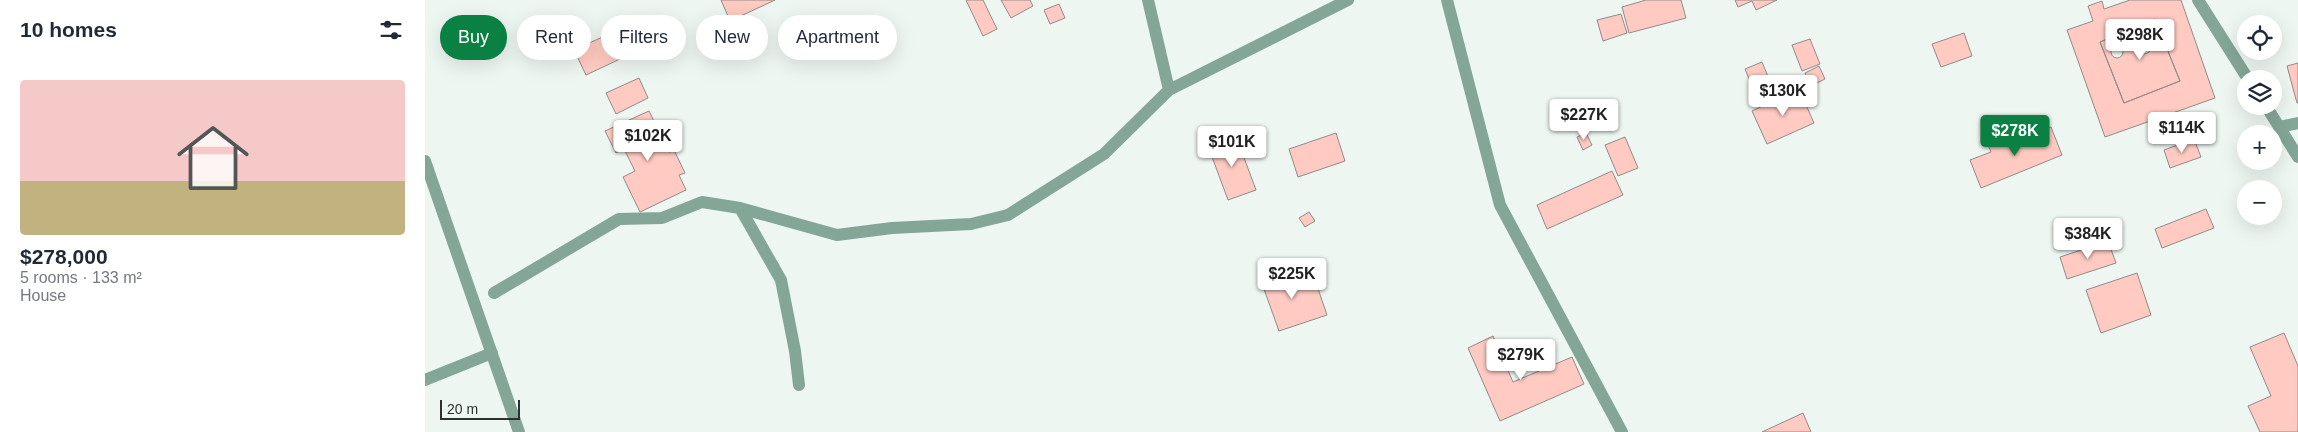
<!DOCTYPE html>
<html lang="en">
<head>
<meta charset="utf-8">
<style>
	:root { --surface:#fff; --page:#f2f2f3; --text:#1f2937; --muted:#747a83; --line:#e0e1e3; --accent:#0b8043 }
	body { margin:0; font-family:Helvetica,sans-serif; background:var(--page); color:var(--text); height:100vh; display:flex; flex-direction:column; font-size:19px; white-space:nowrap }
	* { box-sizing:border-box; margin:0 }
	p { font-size:16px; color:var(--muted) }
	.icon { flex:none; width:28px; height:28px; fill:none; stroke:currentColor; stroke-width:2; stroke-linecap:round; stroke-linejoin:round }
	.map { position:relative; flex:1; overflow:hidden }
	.details { display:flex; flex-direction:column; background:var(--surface); width:425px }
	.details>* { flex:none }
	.top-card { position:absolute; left:15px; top:15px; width:475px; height:45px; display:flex; gap:10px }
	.fabs { position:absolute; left:1812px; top:15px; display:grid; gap:10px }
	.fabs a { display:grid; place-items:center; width:45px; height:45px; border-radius:50%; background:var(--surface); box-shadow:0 5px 20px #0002; font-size:25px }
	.scale { position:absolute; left:15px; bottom:12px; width:80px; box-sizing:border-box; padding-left:5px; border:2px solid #2d302f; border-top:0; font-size:14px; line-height:18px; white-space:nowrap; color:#2d302f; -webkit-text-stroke:4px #eef6f2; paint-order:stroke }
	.price { position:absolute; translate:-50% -42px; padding:0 11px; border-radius:5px; background:#fff; color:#222; font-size:16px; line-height:32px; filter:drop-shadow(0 1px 2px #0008) }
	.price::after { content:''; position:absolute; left:50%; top:30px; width:15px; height:11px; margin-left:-8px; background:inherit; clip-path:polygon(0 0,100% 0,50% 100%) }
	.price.on { background:var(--accent); color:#fff }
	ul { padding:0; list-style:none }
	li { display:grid; align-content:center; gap:10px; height:265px; padding:0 20px }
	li+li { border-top:1px solid var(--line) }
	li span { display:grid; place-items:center; height:155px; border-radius:5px; color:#555 }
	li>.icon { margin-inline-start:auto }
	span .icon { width:90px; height:90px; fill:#fffc; stroke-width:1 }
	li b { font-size:21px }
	h2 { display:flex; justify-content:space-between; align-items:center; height:60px; padding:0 20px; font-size:21px }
	.chip { padding:0 18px; border-radius:22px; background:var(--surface); box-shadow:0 5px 20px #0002; font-size:18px; line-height:45px }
	.chip.on { background:var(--accent); color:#fff }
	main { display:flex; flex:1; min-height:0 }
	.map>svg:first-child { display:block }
</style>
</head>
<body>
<main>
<section class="details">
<h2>10 homes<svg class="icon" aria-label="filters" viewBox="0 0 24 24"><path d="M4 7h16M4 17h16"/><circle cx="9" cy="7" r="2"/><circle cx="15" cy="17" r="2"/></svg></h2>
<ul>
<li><span style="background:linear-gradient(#f6c9c9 65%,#c2b280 0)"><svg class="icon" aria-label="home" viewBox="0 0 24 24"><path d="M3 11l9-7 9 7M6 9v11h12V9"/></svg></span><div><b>$278,000</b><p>5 rooms · 133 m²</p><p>House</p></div></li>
</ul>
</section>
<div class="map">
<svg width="1873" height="432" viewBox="0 0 1873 432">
	<rect width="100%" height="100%" fill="#eef6f2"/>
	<path fill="#fecac1" stroke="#938a89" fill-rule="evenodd" d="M 296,0 L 350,0 L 305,21 Z
		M 541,0 L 558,0 L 572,29 L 558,36 Z
		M 576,0 L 605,0 L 608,6 L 586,18 Z
		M 1221,0 L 1256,0 L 1261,18 L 1204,33 L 1197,7 Z
		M 1310,0 L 1352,0 L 1331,10 L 1327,1 L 1313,7 Z
		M 1705,0 L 1756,0 L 1790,98 L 1680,137 L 1642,30 L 1668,21 L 1663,6 L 1677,1 L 1679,9 ZM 1730,19 L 1755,81 L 1699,103 L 1675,42 Z
		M 634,4 L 640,18 L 625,24 L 619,10 Z
		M 1196,14 L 1202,33 L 1178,41 L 1172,20 Z
		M 1730,19 L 1755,81 L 1699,103 L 1675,42 Z
		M 1539,33 L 1547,56 L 1516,67 L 1507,44 Z
		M 184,34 L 195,59 L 161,75 L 149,50 Z
		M 1385,39 L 1395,64 L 1377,71 L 1367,45 Z
		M1712 47a7 7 0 1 1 14 0a7 7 0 1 1-14 0Z
		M1686 52a6 6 0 1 1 12 0a6 6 0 1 1-12 0Z
		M 1337,62 L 1351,96 L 1334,103 L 1320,69 Z
		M 1873,63 L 1873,103 L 1872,103 L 1862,66 Z
		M 1394,66 L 1400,79 L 1386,86 L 1380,73 Z
		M 214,78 L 223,98 L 191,114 L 181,93 Z
		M 1374,89 L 1389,123 L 1342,144 L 1327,111 Z
		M 224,111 L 244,152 L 249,150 L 260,173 L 254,175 L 261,190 L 215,212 L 198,177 L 210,171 L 199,149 L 191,153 L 180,131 Z
		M 1626,127 L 1637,155 L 1556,188 L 1545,160 L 1566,152 L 1563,145 L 1580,138 L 1583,144 Z
		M 911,133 L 920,161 L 873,177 L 864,149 Z
		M 1161,133 L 1167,145 L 1158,150 L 1152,137 Z
		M 811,136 L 831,190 L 803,200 L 783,146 Z
		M 1200,137 L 1213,168 L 1193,176 L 1180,145 Z
		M 1769,139 L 1776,157 L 1745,168 L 1739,150 Z
		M 1187,171 L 1198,195 L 1122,229 L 1112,205 Z
		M 1781,209 L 1789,228 L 1737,248 L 1730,229 Z
		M 884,212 L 890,221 L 880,227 L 874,218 Z
		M 1683,241 L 1691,263 L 1642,279 L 1635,257 Z
		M 862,269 L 868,287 L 890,280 L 902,315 L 854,331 L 835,278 Z
		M 1712,273 L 1726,315 L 1676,333 L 1661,290 Z
		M 1859,333 L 1873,366 L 1873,432 L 1835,432 L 1823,406 L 1846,396 L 1825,347 Z
		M 1068,336 L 1088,382 L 1147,357 L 1159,384 L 1075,421 L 1043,348 Z
		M 1378,413 L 1386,432 L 1337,432 Z"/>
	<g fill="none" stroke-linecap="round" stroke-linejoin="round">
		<path stroke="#83a697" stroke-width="12" d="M 723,0 L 744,90
			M 1022,0 L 1075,205 L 1197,432
			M 1773,0 L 1823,79
			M 1841,106 L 1873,157
			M 1854,127 L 1873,123
			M 0,161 L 94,432
			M 315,208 L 356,280 L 370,351 L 374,385
			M 69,293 L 194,219 L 237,218 L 277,202 L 315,208 L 412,235 L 467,228 L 546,224 L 583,215 L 679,154 L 744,90 L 923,0
			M 0,380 L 67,353"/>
	</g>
</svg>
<div class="fabs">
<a><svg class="icon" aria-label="locate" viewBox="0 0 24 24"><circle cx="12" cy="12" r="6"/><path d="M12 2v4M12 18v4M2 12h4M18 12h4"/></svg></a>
<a><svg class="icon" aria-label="layers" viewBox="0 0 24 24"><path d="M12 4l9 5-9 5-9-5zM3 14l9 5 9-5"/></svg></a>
<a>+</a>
<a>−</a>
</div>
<div class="scale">20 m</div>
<b class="price" style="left:1715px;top:61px">$298K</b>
<b class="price" style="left:1358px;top:117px">$130K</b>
<b class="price" style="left:1159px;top:141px">$227K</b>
<b class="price" style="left:1757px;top:154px">$114K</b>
<b class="price on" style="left:1590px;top:157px">$278K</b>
<b class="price" style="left:223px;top:162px">$102K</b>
<b class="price" style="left:807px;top:168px">$101K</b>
<b class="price" style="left:1663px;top:260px">$384K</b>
<b class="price" style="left:867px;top:300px">$225K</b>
<b class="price" style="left:1096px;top:381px">$279K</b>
<div class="top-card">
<a class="chip on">Buy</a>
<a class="chip">Rent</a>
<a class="chip">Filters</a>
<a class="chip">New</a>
<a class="chip">Apartment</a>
</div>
</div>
</main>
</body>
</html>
